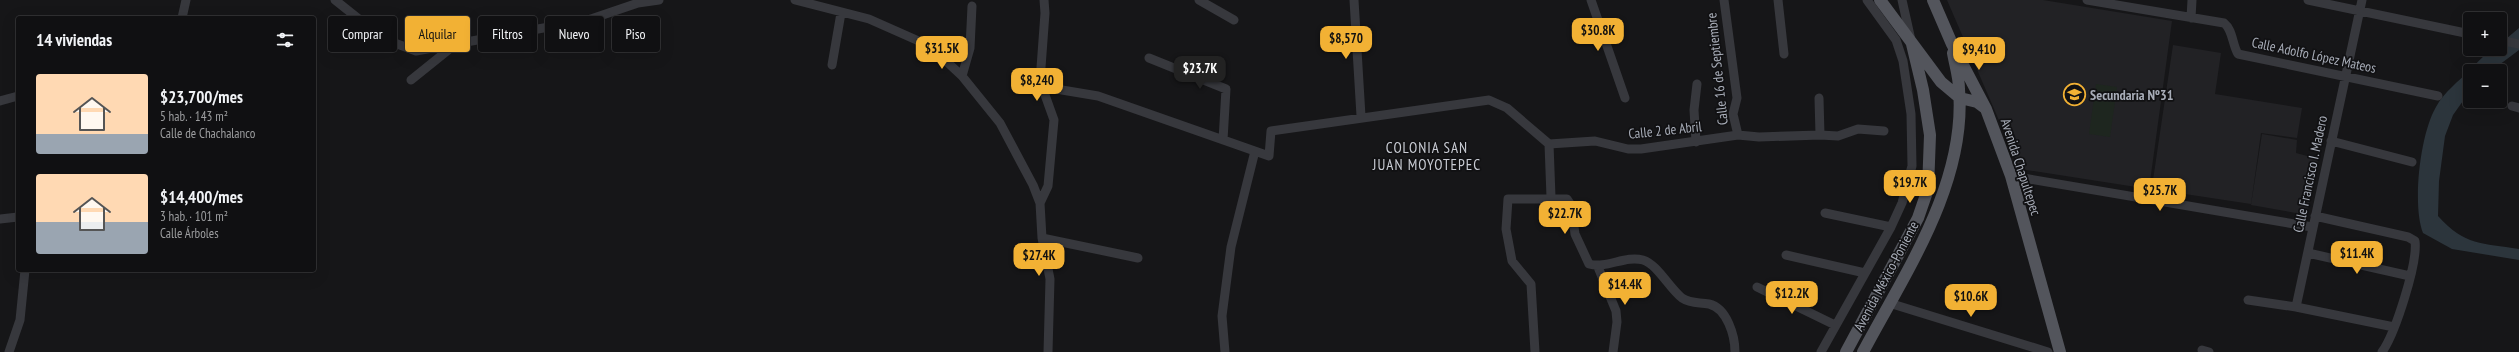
<!DOCTYPE html>
<html lang="es">
<head>
<meta charset="utf-8">
<style>
	:root { --surface:#101012; --page:#1e1e20; --text:#f1f3f6; --muted:#9c9d9f; --line:#303032; --accent:#f2b134 }
	body { margin:0; font-family:"PT Sans Narrow",sans-serif; background:var(--page); color:var(--text); height:100vh; display:flex; flex-direction:column; font-size:15px; white-space:nowrap }
	* { box-sizing:border-box; margin:0 }
	p { font-size:13px; color:var(--muted) }
	.icon { flex:none; width:22px; height:22px; fill:none; stroke:currentColor; stroke-width:2; stroke-linecap:round; stroke-linejoin:round }
	.map { position:relative; flex:1; overflow:hidden }
	.sheet { position:absolute; left:16px; top:16px; width:300px; height:256px; display:flex; flex-direction:column; background:var(--surface); border-radius:4px; box-shadow:0 4px 16px #0002,0 0 0 1px var(--line) }
	.sheet>* { flex:none }
	.guide { position:absolute; left:328px; top:16px; width:380px; height:36px; display:flex; gap:8px }
	.tools { position:absolute; left:2463px; top:12px; display:grid; gap:8px }
	.tools a { display:grid; place-items:center; width:44px; height:44px; border-radius:4px; background:var(--surface); box-shadow:0 4px 16px #0002,0 0 0 1px var(--line); font-size:20px }
	.price { position:absolute; translate:-50% -34px; padding:0 9px; border-radius:8px; background:var(--accent); color:#111; font-size:13px; line-height:26px; filter:drop-shadow(0 1px 2px #0008) }
	.price::after { content:''; position:absolute; left:50%; top:24px; width:12px; height:9px; margin-left:-6px; background:inherit; clip-path:polygon(0 0,100% 0,50% 100%) }
	.price.on { background:#222; color:#fff }
	ul { padding:0; list-style:none }
	li { display:flex; align-items:center; gap:12px; height:100px; padding:0 20px }
	li span { display:grid; place-items:center; flex:none; width:112px; height:80px; border-radius:4px; color:#555 }
	li>.icon { margin-inline-start:auto }
	span .icon { width:48px; height:48px; fill:#fffc; stroke-width:1 }
	li b { font-size:17px }
	h2 { display:flex; justify-content:space-between; align-items:center; height:48px; padding:0 20px; font-size:17px }
	.pill { padding:0 14px; border-radius:4px; background:var(--surface); box-shadow:0 4px 16px #0002,0 0 0 1px var(--line); font-size:14px; line-height:36px }
	.pill.on { background:var(--accent); color:#111 }
	.map>svg:first-child { display:block }
</style>
</head>
<body>
<div class="map">
<svg width="2519" height="352" viewBox="0 0 2519 352">
	<rect width="100%" height="100%" fill="#161618"/>
	<path fill="#222225" d="M 1947,0 L 2043,0 L 2172,21 L 2149,189 L 2020,169 Z
		M 2173,45 L 2221,53 L 2215,94 L 2302,108 L 2297,138 L 2261,133 L 2251,204 L 2185,194 L 2186,185 L 2153,180 Z
		M 2262,134 L 2297,140 L 2296,153 L 2318,159 L 2307,215 L 2251,205 Z"/>
	<path fill="#1e261f" d="M 2096,84 L 2117,87 L 2110,137 L 2089,134 Z"/>
	<path fill="#2c353c" d="M 2519,28 L 2519,50 L 2491,71 L 2470,71 L 2470,91 L 2453,115 L 2445,136 L 2439,181 L 2438,216 C 2465,246 2482,243 2519,249 L 2519,260 L 2452,249 L 2423,233 C 2412,205 2420,134 2436,107 C 2444,92 2459,81 2471,69 C 2479,61 2488,49 2500,49 L 2500,44 Z"/>
	<g fill="none" stroke-linecap="round" stroke-linejoin="round">
		<path stroke="#37383d" stroke-width="9" d="M 335,0 L 384,39 L 416,51 L 588,20 L 638,3 L 659,0
			M 795,0 L 869,19 L 930,46 L 962,76 L 1000,123 L 1033,185 L 1040,203 L 1042,238 L 1050,279 L 1048,352
			M 1199,0 L 1234,20
			M 1354,0 L 1361,116
			M 1591,0 L 1625,98
			M 1724,0 L 1737,98 L 1733,114 L 1738,135
			M 1778,0 L 1784,54
			M 1902,0 L 1911,40
			M 2087,0 L 2224,23 C 2233,30 2232,44 2238,54 L 2438,96
			M 2308,0 L 2470,34
			M 182,18 L 186,0
			M 2191,18 L 2192,0
			M 2500,40 L 2519,44
			M 1149,58 L 1226,89 L 1223,140
			M 832,65 L 841,13
			M 962,76 L 970,48 L 972,6
			M 411,80 L 452,47
			M 1044,87 L 1098,96 L 1269,156 L 1271,131 L 1489,100 L 1507,108 L 1549,144 L 1595,141 L 1628,149 L 1641,149 L 1738,135 L 1759,137 L 1820,135 L 1819,98
			M 0,101 L 18,96
			M 2512,106 L 2519,108
			M 1820,135 L 1838,136 L 1858,129 L 1884,131
			M 2331,141 L 2412,162
			M 1696,142 L 1694,110 L 1697,84
			M 1549,144 L 1551,197
			M 2011,176 L 2312,227
			M 1040,203 L 1048,186 L 1054,120 L 1040,81 L 1045,13 L 1044,0
			M 1825,213 L 1891,227
			M 2315,216 L 2408,237 L 2415,241 C 2418,263 2395,334 2382,352
			M 0,219 L 18,217
			M 1042,238 L 1138,258
			M 2308,253 L 2410,276
			M 1786,255 L 1865,273
			M 1598,267 L 1616,311 L 1617,322 L 1613,352
			M 1757,287 L 1835,325
			M 2248,300 L 2296,307 L 2362,0
			M 1889,303 L 2048,352
			M 2296,307 L 2394,327
			M 2202,350 L 2209,352
			M 9,352 L 20,320 L 25,270
			M 1225,352 L 1222,316 L 1231,247 L 1255,151
			M 1535,352 L 1531,284 L 1512,261 L 1506,229 L 1508,199 L 1567,199 L 1571,205 L 1575,234 L 1589,264 C 1607,269 1625,255 1643,260 C 1657,264 1670,289 1682,298 C 1691,304 1699,302 1709,304 C 1727,308 1735,336 1735,352
			M 1821,352 L 1891,227 L 1902,203 L 1912,166 L 1911,114 L 1903,61 L 1896,40 L 1867,0"/>
		<path stroke="#53555c" stroke-width="12" d="M 1880,0 L 1941,82 L 1960,98 L 1977,102 L 1985,108
			M 1933,0 L 1952,44 L 1986,109 L 2011,176 L 2060,352
			M 1846,352 L 1918,218 L 1928,189 L 1930,135 L 1923,90 L 1912,44
			M 1863,352 C 1905,273 1967,183 1959,89 C 1959,77 1955,65 1953,53"/>
	</g>
	<defs>
		<symbol id="school-ring" viewBox="-11 -11 22 22"><circle r="9.5" fill="#111113" stroke="#f2b134" stroke-width="1.5"/><path d="M0-5L7-2L0 1L-7-2ZM-4 1L0 2.5L4 1V4Q0 6-4 4Z" fill="#f2b134"/></symbol>
	</defs>
	<g fill-rule="evenodd">
		<use href="#school-ring" x="2062" y="82" width="25" height="25"/>
	</g>
	<g text-anchor="middle" stroke-width="3.5" stroke-linejoin="round" paint-order="stroke">
		<g font-size="14" fill="#a8adb8" stroke="#111113">
			<text transform="translate(2314 55) rotate(12)" y="5">Calle Adolfo López Mateos</text>
			<text transform="translate(1717 69) rotate(-96)" y="5">Calle 16 de Septiembre</text>
			<text transform="translate(1665 130) rotate(-6)" y="5">Calle 2 de Abril</text>
			<text transform="translate(2021 167) rotate(72)" y="5">Avenida Chapultepec</text>
			<text transform="translate(2310 174) rotate(-78)" y="5">Calle Francisco I. Madero</text>
			<text transform="translate(1886 276) rotate(-62)" y="5">Avenida México-Poniente</text>
		</g>
		<g font-size="14" font-weight="bold" fill="#a8adb8" stroke="#111113" text-anchor="start">
			<text x="2090" y="100">Secundaria Nº31</text>
		</g>
		<g font-size="15" letter-spacing="1" fill="#c9ccd4" stroke="#111113">
			<text x="1427" y="153">COLONIA SAN<tspan x="1427" dy="17">JUAN MOYOTEPEC</tspan></text>
		</g>
	</g>
</svg>
<div class="tools">
<a>+</a>
<a>−</a>
</div>
<b class="price" style="left:1598px;top:52px">$30.8K</b>
<b class="price" style="left:1346px;top:60px">$8,570</b>
<b class="price" style="left:942px;top:70px">$31.5K</b>
<b class="price" style="left:1979px;top:71px">$9,410</b>
<b class="price on" style="left:1200px;top:90px">$23.7K</b>
<b class="price" style="left:1037px;top:102px">$8,240</b>
<b class="price" style="left:1910px;top:204px">$19.7K</b>
<b class="price" style="left:2160px;top:212px">$25.7K</b>
<b class="price" style="left:1565px;top:235px">$22.7K</b>
<b class="price" style="left:2357px;top:275px">$11.4K</b>
<b class="price" style="left:1039px;top:277px">$27.4K</b>
<b class="price" style="left:1625px;top:306px">$14.4K</b>
<b class="price" style="left:1792px;top:315px">$12.2K</b>
<b class="price" style="left:1971px;top:318px">$10.6K</b>
<div class="guide">
<a class="pill">Comprar</a>
<a class="pill on">Alquilar</a>
<a class="pill">Filtros</a>
<a class="pill">Nuevo</a>
<a class="pill">Piso</a>
</div>
<section class="sheet">
<h2>14 viviendas<svg class="icon" aria-label="filters" viewBox="0 0 24 24"><path d="M4 7h16M4 17h16"/><circle cx="9" cy="7" r="2"/><circle cx="15" cy="17" r="2"/></svg></h2>
<ul>
<li><span style="background:linear-gradient(#ffd9b3 75%,#9aa5b1 0)"><svg class="icon" aria-label="home" viewBox="0 0 24 24"><path d="M3 11l9-7 9 7M6 9v11h12V9"/></svg></span><div><b>$23,700/mes</b><p>5 hab. · 143 m²</p><p>Calle de Chachalanco</p></div></li>
<li><span style="background:linear-gradient(#ffd9b3 60%,#9aa5b1 0)"><svg class="icon" aria-label="home" viewBox="0 0 24 24"><path d="M3 11l9-7 9 7M6 9v11h12V9"/></svg></span><div><b>$14,400/mes</b><p>3 hab. · 101 m²</p><p>Calle Árboles</p></div></li>
</ul>
</section>
</div>
</body>
</html>
